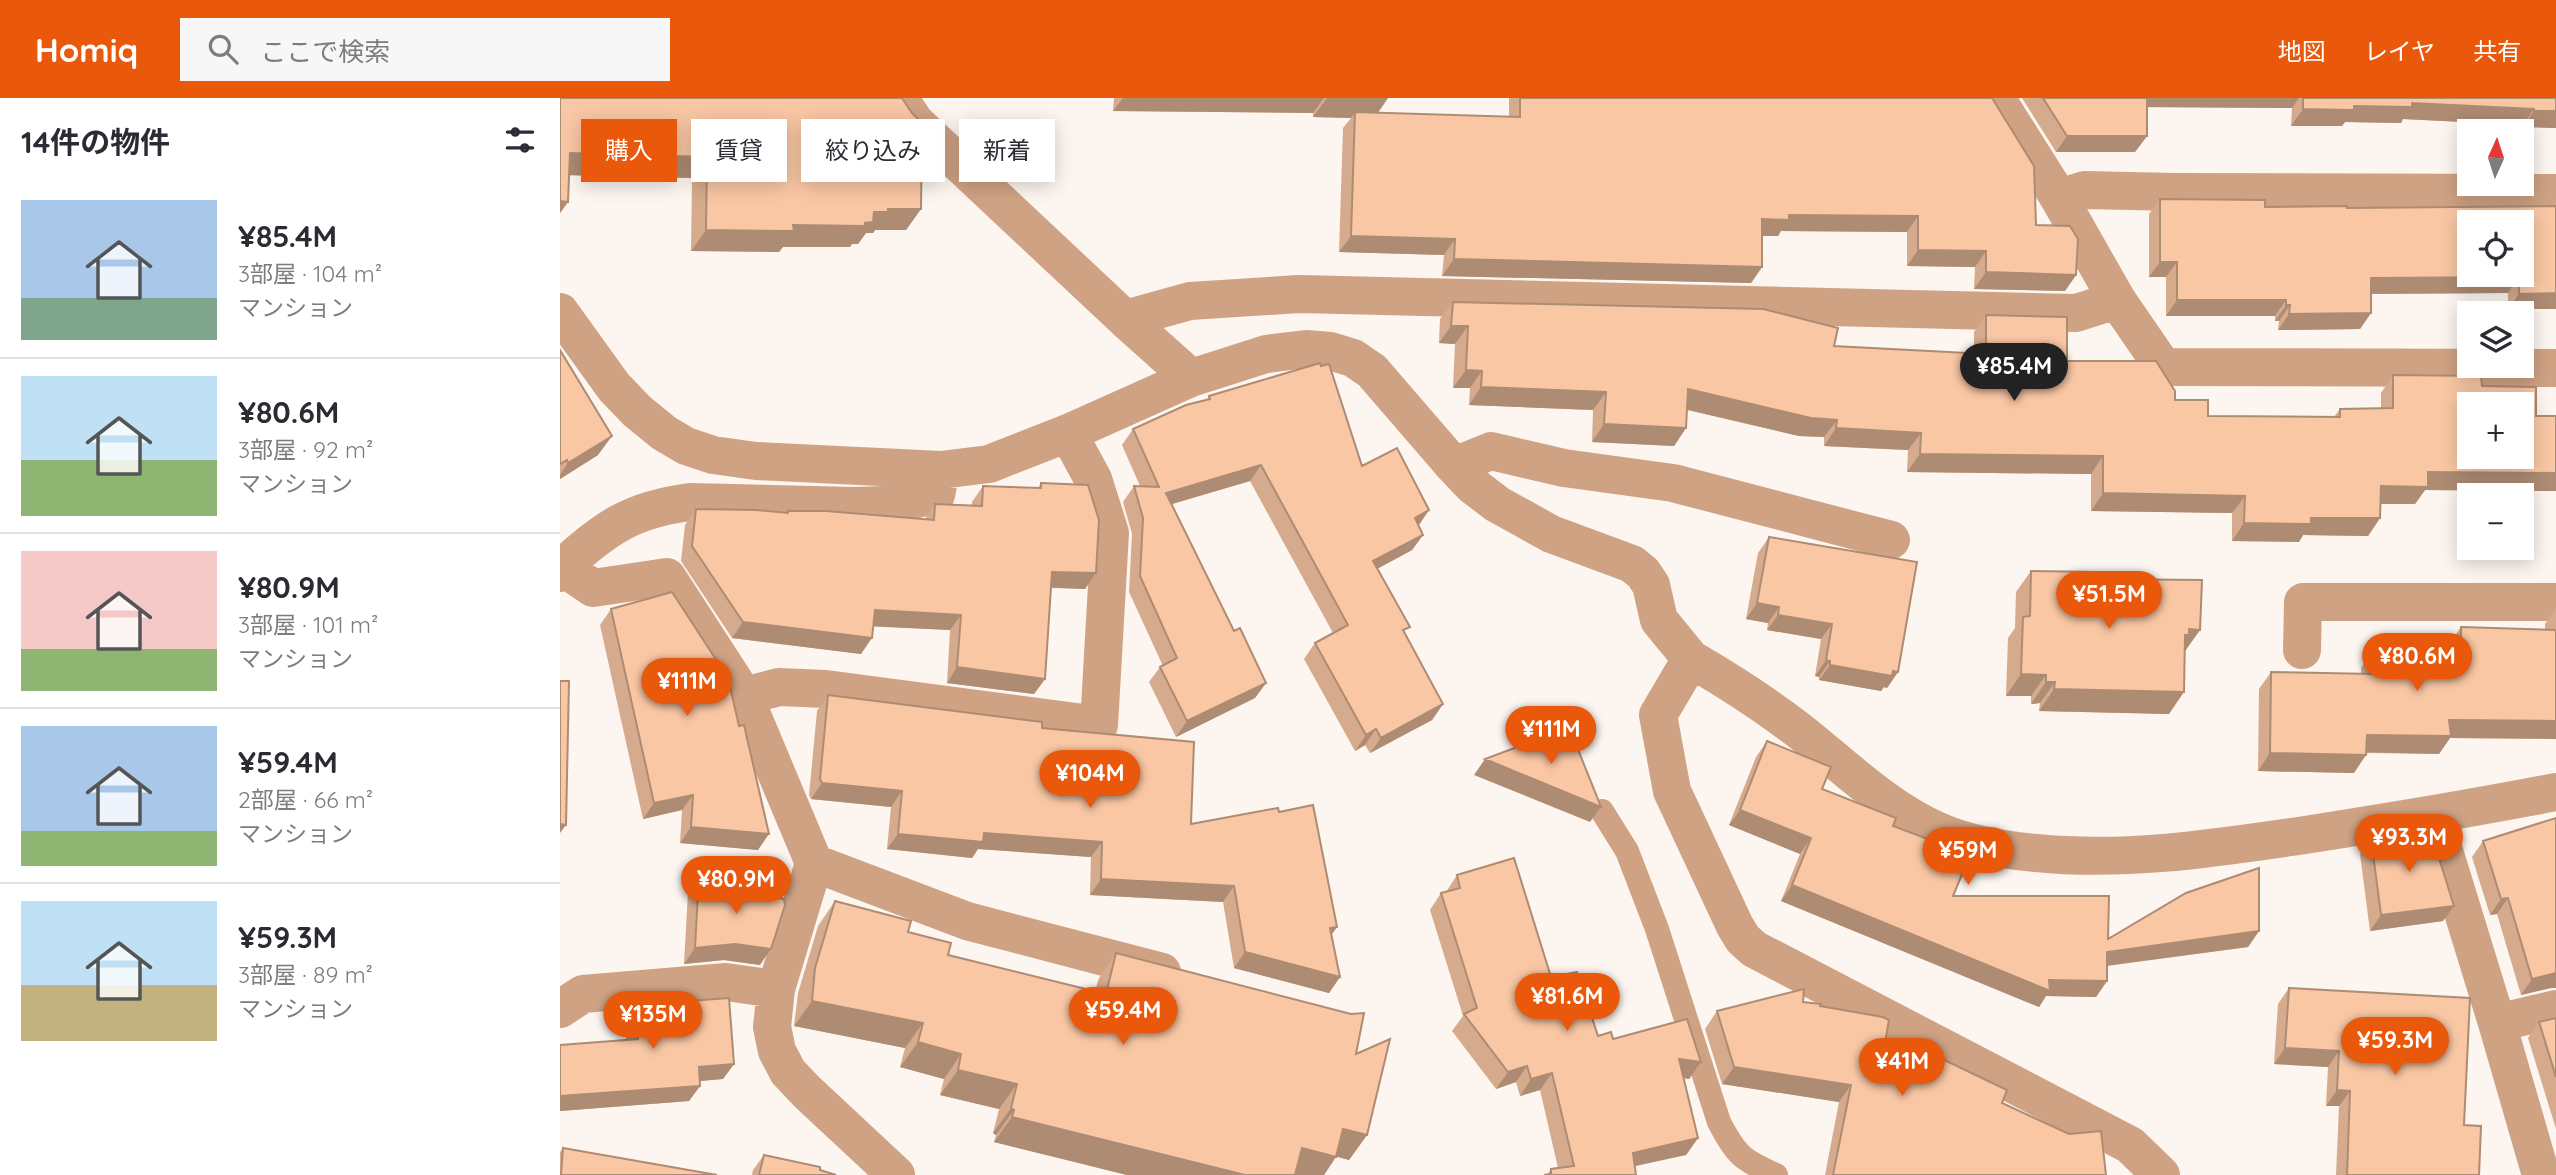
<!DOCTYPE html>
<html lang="ja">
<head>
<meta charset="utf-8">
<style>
	:root { --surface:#fff; --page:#f7f7f7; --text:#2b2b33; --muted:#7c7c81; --line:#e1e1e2; --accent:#ea580c }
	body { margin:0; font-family:Quicksand,"Noto Sans JP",sans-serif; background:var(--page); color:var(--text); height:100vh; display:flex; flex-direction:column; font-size:26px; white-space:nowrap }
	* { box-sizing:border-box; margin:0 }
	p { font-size:23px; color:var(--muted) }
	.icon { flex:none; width:38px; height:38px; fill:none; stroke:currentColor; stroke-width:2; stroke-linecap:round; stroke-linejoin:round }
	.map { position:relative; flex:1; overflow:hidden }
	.details { display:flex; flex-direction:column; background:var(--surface); width:560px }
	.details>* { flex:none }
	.hud { position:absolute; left:21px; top:21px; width:665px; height:63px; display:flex; gap:14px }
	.needle { width:46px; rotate:3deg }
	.controls { position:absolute; left:1897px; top:21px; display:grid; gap:14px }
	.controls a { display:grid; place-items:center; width:77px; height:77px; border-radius:0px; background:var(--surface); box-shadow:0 4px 18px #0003; font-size:35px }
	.price { position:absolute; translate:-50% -60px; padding:0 16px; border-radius:24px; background:var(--accent); color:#fff; font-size:23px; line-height:46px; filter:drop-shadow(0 2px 4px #0008) }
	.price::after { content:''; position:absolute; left:50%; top:42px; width:21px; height:16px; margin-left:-10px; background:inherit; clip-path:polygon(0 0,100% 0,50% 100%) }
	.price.selected { background:#222; color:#fff }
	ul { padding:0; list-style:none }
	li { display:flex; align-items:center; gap:21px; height:175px; padding:0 21px }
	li+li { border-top:2px solid var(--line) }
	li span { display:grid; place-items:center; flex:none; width:196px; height:140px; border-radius:0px; color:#555 }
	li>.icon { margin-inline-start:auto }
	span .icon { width:84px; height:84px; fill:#fffc; stroke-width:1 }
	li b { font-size:30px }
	h2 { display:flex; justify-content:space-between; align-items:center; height:84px; padding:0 21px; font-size:30px }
	.pill { padding:0 24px; border-radius:0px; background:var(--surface); box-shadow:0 4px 18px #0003; font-size:24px; line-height:63px }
	.pill.selected { background:var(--accent); color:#fff }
	header { display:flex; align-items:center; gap:42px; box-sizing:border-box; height:98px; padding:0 35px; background:var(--accent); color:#fff }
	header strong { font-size:33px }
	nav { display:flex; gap:38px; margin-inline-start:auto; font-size:24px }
	.search { width:490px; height:63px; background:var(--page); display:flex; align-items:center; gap:18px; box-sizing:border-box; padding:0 24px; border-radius:0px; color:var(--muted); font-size:26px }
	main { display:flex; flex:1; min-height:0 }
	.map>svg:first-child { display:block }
</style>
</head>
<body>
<header>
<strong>Homiq</strong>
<div class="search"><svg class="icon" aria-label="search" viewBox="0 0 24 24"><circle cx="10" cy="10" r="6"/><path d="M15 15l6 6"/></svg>ここで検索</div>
<nav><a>地図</a><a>レイヤ</a><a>共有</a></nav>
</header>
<main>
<section class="details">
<h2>14件の物件<svg class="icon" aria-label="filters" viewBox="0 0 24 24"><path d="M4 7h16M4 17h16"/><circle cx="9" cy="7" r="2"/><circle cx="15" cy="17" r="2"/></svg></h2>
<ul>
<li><span style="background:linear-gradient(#a9c7e8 70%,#7fa58c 0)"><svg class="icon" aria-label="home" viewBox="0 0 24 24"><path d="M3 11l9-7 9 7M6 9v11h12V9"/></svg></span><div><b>¥85.4M</b><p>3部屋 · 104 m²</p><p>マンション</p></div></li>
<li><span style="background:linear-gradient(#bfe0f5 60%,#8fb573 0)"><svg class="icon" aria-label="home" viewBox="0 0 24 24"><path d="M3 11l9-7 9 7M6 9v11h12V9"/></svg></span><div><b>¥80.6M</b><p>3部屋 · 92 m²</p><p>マンション</p></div></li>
<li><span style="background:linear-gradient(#f6c9c9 70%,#8fb573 0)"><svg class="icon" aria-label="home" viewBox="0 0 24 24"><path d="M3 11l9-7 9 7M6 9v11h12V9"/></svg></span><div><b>¥80.9M</b><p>3部屋 · 101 m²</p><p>マンション</p></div></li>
<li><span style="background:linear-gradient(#a9c7e8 75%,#8fb573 0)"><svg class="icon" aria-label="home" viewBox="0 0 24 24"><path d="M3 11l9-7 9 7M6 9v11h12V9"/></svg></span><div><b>¥59.4M</b><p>2部屋 · 66 m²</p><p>マンション</p></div></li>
<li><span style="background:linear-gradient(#bfe0f5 60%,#c2b280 0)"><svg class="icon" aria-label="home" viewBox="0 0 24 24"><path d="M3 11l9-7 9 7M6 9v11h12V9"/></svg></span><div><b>¥59.3M</b><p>3部屋 · 89 m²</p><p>マンション</p></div></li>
</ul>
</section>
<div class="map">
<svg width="1996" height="1077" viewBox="0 0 1996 1077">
	<rect width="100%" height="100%" fill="#fcf5f0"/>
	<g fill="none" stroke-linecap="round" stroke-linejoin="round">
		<path stroke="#cfa283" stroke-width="24" d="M 1042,713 L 1067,753 L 1097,831 L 1159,1024 C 1176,1057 1182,1062 1216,1077"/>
		<path stroke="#cfa283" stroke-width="38" d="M 339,0 L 355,24 L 565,221 L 631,280
			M 1436,0 L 1499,100 L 1557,202 L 1603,269 L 1996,270
			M 1499,100 L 1525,92 L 1615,94 L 1996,95
			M 0,214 L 54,289 L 77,313 L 104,335 L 126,348 L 153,357 L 196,363 L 381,372 L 429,366 L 508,335 L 631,280 L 706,256 L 746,251 L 770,253 L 793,260 L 812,273 L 894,368 L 912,387 L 937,406 L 991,436 L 1072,466 L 1083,475 L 1091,487 L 1099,522 L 1131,561 L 1098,617 L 1112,693 L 1175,828 L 1183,841 L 1194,851 L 1570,1047 L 1601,1077
			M 565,221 L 630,203 L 739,196 L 1516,215 L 1557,202
			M 894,368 L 931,353 L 1004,370 L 1113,385 L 1331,442
			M 2,469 L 33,490 L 107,479 L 184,598 L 254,765 L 216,891 L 212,929 L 217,953 L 228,974 L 247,994 L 336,1077
			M 0,475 L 2,469 C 47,430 69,412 130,404 L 294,408 L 326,407 L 376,397 L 381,372
			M 1742,552 L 1743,504 L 1996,504
			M 1131,561 C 1167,582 1203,605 1237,631 C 1282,666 1325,710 1378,733 C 1409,747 1443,752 1476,755 C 1567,764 1655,750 1745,737 C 1829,724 1913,710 1996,694
			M 184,598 L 219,589 L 266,591 L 539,627 L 550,435 L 533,381 L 508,335
			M 1873,717 L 1937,925 L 1981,1077
			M 254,765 L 407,823 L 602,874
			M 0,911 L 23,896 L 166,884 L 216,891
			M 1937,925 L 1996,911"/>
	</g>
	<path fill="#d6ab8d" d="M 0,0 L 361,111 L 346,132 L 315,132 L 313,135 L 306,135 L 298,146 L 292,146 L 290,149 L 223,149 L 219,154 L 131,153 L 132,80 L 9,77 L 8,104 L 0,115 Z
		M 554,0 L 828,0 L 818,15 L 949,19 L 949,0 L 1432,0 L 1476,127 L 1516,177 L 1505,193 L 1414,191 L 1415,169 L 1347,168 L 1347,134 L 1221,133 L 1218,138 L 1202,138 L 1202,169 L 1191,185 L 882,178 L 884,157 L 779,154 L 783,30 L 791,20 L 753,19 L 753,15 L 553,13 Z
		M 1462,0 L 1996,0 L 1996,30 L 1963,29 L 1963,27 L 1843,21 L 1841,25 L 1785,24 L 1782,28 L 1731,28 L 1732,10 L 1587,9 L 1587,38 L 1575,54 L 1496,54 Z
		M 1600,101 L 1705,109 L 1787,110 L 1996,108 L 1996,211 L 1948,211 L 1948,195 L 1811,196 L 1811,215 L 1800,231 L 1718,232 L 1719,223 L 1715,223 L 1715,218 L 1606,218 L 1606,179 L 1589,179 L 1589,116 Z
		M 893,204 L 1274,248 L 1414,255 L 1414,234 L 1426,217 L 1507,263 L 1615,302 L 1648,318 L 1774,319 L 1780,311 L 1821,310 L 1821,295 L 1833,277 L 1922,288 L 1976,318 L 1996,393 L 1865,392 L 1855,406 L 1821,406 L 1820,420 L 1808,438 L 1743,437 L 1739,444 L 1672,443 L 1672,415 L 1531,413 L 1531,376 L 1347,374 L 1348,352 L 1264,348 L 1264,339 L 1239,338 L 1127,312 L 1126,330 L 1114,348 L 1032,344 L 1033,312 L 909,307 L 910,290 L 893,290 L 895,246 L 879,245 L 880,221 Z
		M 0,252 L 38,357 L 0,381 Z
		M 649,298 L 802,368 L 869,412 L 859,427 L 863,437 L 852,452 L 817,471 L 845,536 L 883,606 L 872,622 L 810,655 L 805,647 L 795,653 L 744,561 L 755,545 L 773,535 L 690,383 L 612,406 L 674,533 L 706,585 L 695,600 L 616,639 L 589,584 L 600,569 L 603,568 L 569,494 L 572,436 L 563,404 L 574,388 L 580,388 L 562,347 L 573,331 L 647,302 Z
		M 481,385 L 536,475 L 525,491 L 491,490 L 485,581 L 474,596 L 387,585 L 390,532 L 313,528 L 301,556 L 172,540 L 121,463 L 125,427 L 136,411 L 227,415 L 228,413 L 365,421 L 375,406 L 412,408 L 412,404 L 423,388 L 478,390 Z
		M 1209,439 L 1338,574 L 1327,590 L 1324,589 L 1321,593 L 1259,582 L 1259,579 L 1255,578 L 1261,541 L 1207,532 L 1208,525 L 1186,521 L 1198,455 Z
		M 1471,473 L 1535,481 L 1640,532 L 1625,553 L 1609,616 L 1479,613 L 1480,605 L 1471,606 L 1471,598 L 1446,598 L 1448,540 L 1455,530 L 1456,494 Z
		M 1996,510 L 1996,641 L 1890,640 L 1879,656 L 1806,655 L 1794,675 L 1698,673 L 1699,591 L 1711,574 L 1801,576 L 1801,570 L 1813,552 L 1889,554 L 1889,546 L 1901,529 L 1985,531 L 1985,526 Z
		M 51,511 L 198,752 L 120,745 L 122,712 L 83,721 L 40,527 Z
		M 268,597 L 482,630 L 631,726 L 719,714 L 777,829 L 771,837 L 780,879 L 769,895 L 674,870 L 663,804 L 530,797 L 531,759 L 418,751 L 412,760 L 327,751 L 331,709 L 251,701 L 249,697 L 257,613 Z
		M 1207,643 L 1262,691 L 1333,728 L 1393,798 L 1548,841 L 1699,833 L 1688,849 L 1547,868 L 1547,883 L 1536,899 L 1486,898 L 1479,909 L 1221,803 L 1240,756 L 1169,727 L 1196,659 Z
		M 1996,720 L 1996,890 L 1991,890 L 1961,897 L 1937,816 L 1930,817 L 1912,759 L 1923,743 Z
		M 1811,740 L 1871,759 L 1883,823 L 1810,833 L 1800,756 Z
		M 897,777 L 991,879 L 1038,938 L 1053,941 L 1141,964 L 1129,981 L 1124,980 L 1138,1040 L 1126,1057 L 987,1077 L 991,1071 L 998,1070 L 980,992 L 960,998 L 956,984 L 936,991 L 892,933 L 903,918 L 870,812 L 881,795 L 886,794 Z
		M 139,778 L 200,867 L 164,862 L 124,866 L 128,794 Z
		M 275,803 L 348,834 L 388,857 L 535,893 L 539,880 L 556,855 L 796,956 L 807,1037 L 789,1062 L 776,1058 L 764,1077 L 567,1077 L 434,1044 L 436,1037 L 433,1035 L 439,1011 L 380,997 L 384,981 L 340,969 L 345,950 L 234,928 L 238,895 L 258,828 Z
		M 1729,890 L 1904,1027 L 1919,1077 L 1776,1077 L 1779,1008 L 1766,1008 L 1768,969 L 1714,966 L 1718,906 Z
		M 1243,904 L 1260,908 L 1324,950 L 1442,1005 L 1546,1077 L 1265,1077 L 1279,1004 L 1162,986 L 1145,931 L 1157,913 Z
		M 76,907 L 174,966 L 163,981 L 140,983 L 140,988 L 129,1003 L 0,1013 L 0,947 L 66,942 L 65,922 Z
		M 1996,920 L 1996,1031 L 1968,940 L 1979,924 Z
		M 3,1050 L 157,1077 L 0,1077 L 0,1054 Z
		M 204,1057 L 260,1072 L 276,1077 L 192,1077 L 193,1072 Z"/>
	<path fill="#ae8b73" d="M 563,0 L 764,0 L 753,15 L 553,13 Z
		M 767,0 L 828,0 L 814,20 L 795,14 L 791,20 L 753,19 Z
		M 1582,0 L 1739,0 L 1732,10 L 1575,9 Z
		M 1852,5 L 1974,11 L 1963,27 L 1843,21 L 1841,25 L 1785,24 L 1782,28 L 1731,28 L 1743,11 Z
		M 1974,13 L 1996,13 L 1996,30 L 1963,29 Z
		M 1507,38 L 1587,38 L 1575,54 L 1496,54 Z
		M 10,55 L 147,59 L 132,80 L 0,77 Z
		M 0,103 L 8,104 L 0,115 Z
		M 328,111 L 361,111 L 346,132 L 315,132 L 313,135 L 306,135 L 298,146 L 292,146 L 290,149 L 223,149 L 219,154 L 131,153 L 146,132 L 233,127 Z
		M 1229,117 L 1358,118 L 1347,134 L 1221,133 L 1218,138 L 1191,138 L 1202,121 Z
		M 791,138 L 895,141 L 884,157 L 779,154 Z
		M 1358,152 L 1426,153 L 1415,169 L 1347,168 Z
		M 894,161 L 1202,169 L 1191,185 L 882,178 Z
		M 1600,164 L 1617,164 L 1606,179 L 1589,179 Z
		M 1426,174 L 1516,177 L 1505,193 L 1414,191 Z
		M 1959,179 L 1948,195 L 1800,196 L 1811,180 Z
		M 1996,195 L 1996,211 L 1948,211 L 1959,196 Z
		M 1617,202 L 1726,202 L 1715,218 L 1606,218 Z
		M 1726,207 L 1730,207 L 1719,223 L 1715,223 Z
		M 1811,215 L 1800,231 L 1718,232 L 1729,216 Z
		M 891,228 L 908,228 L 895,246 L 879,245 Z
		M 906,272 L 922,273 L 910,290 L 893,290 Z
		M 921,289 L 1046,294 L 1033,312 L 909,307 Z
		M 1128,291 L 1277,322 L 1264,339 L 1239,338 L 1116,309 Z
		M 1044,326 L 1126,330 L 1114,348 L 1032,344 Z
		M 1276,330 L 1361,335 L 1348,352 L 1264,348 Z
		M 52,338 L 38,357 L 0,381 L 0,377 L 8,365 Z
		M 1360,356 L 1543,358 L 1531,376 L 1347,374 Z
		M 701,367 L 690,383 L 595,411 L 606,395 Z
		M 1868,374 L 1996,375 L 1996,393 L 1865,392 L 1855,406 L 1808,406 L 1821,388 Z
		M 1543,395 L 1685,398 L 1672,415 L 1531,413 Z
		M 869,412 L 858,428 L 855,420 Z
		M 1751,420 L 1820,420 L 1808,438 L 1743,437 L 1739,444 L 1672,443 L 1684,425 Z
		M 863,437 L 852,452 L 802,479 L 813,463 Z
		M 492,474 L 536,475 L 525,491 L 481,489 Z
		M 1197,505 L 1219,509 L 1208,525 L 1186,521 Z
		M 315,512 L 401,517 L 390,532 L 304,528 Z
		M 1218,517 L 1272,526 L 1261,541 L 1207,532 Z
		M 183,524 L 312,540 L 301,556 L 172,540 Z
		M 1629,531 L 1640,532 L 1625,553 L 1610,558 Z
		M 1266,562 L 1270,563 L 1259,579 L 1255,578 Z
		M 1270,567 L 1333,573 L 1338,574 L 1327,590 L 1324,589 L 1321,593 L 1259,582 Z
		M 397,569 L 485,581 L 474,596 L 387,585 Z
		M 1461,576 L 1486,577 L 1471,598 L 1446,598 Z
		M 1486,584 L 1495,584 L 1480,605 L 1471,606 Z
		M 706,585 L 695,600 L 616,639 L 627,623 Z
		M 1494,591 L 1624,594 L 1609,616 L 1479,613 Z
		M 883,606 L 872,622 L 810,655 L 821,640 Z
		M 1889,622 L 1996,623 L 1996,641 L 1890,640 L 1879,656 L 1794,654 L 1807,637 Z
		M 816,631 L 805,647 L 795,653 L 806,637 Z
		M 1710,655 L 1806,657 L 1794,675 L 1698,673 Z
		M 925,661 L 1041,709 L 1030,724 L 914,677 Z
		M 262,685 L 342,693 L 331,709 L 251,701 Z
		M 133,697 L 122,712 L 83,721 L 94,705 Z
		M 1180,712 L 1251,740 L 1240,756 L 1169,727 Z
		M 0,726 L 6,727 L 0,735 Z
		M 131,729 L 209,736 L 198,752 L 120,745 Z
		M 424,735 L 542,744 L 531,759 L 418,751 L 412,760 L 327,751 L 338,736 Z
		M 541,781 L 674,788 L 663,804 L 530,797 Z
		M 1232,787 L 1489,882 L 1547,883 L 1536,899 L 1486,898 L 1479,909 L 1221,803 Z
		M 1948,800 L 1937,816 L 1930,817 L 1941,801 Z
		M 1894,808 L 1883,823 L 1810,833 L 1821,817 Z
		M 777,829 L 766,844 L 770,830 Z
		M 1699,833 L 1688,849 L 1536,869 L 1547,854 Z
		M 175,846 L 211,851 L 200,867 L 164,862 L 124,866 L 135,850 Z
		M 685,854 L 780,879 L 769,895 L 674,870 Z
		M 1996,875 L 1996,890 L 1991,890 L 1961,897 L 1972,881 Z
		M 252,903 L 363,925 L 345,950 L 234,928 Z
		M 358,944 L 401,956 L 384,981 L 340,969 Z
		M 1725,950 L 1779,953 L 1768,969 L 1714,966 Z
		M 1119,961 L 1141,964 L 1129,981 L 1108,977 Z
		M 174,966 L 163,981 L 128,984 L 139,969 Z
		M 967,968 L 956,984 L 936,991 L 948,974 Z
		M 1174,969 L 1291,987 L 1279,1004 L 1162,986 Z
		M 398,972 L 457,986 L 439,1011 L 380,997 Z
		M 992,975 L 980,992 L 960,998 L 971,981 Z
		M 140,988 L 129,1003 L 0,1013 L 0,998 Z
		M 1777,992 L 1790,993 L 1779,1008 L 1766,1008 Z
		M 451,1010 L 454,1012 L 436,1037 L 433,1035 Z
		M 452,1019 L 685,1077 L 567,1077 L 434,1044 Z
		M 783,1031 L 807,1037 L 789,1062 L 766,1056 Z
		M 1138,1040 L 1126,1057 L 1062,1071 L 1073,1055 Z
		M 742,1050 L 776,1059 L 764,1077 L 732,1077 Z"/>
	<path fill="#f9c7a4" stroke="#ae8b73" stroke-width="2" fill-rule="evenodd" d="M 0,0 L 342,0 L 352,15 L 362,25 L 361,111 L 328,111 L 328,114 L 314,114 L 313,124 L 305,125 L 305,128 L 233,127 L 234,133 L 146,132 L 147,59 L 10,55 L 8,104 L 0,103 Z
		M 960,0 L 1432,0 L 1474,68 L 1476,127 L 1510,128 L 1518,141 L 1516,177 L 1426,174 L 1426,153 L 1358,152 L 1358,118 L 1229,117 L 1229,122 L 1202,121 L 1202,169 L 894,161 L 895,141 L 791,138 L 795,14 L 960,19 Z
		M 1483,0 L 1587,0 L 1587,38 L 1507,38 Z
		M 1743,0 L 1996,0 L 1996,13 L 1974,13 L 1974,11 L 1852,5 L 1852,9 L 1794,8 L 1794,12 L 1743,11 Z
		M 1600,101 L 1705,102 L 1705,109 L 1787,108 L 1787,110 L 1996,108 L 1996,195 L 1959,196 L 1959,179 L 1811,180 L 1811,215 L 1729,216 L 1730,207 L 1726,207 L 1726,202 L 1617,202 L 1617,164 L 1600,164 ZM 1909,124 L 1962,124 L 1962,177 L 1909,177 Z
		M 893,204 L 1203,211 L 1278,230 L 1274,248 L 1426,256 L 1426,217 L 1507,219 L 1507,263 L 1596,263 L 1615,293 L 1615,302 L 1648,302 L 1648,318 L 1780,319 L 1780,311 L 1833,310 L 1833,277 L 1921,278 L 1922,288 L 1976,289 L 1976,318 L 1996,318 L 1996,375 L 1868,374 L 1868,389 L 1821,388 L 1820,420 L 1751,420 L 1751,426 L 1684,425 L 1685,398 L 1543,395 L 1543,358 L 1360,356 L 1361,335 L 1276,330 L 1277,322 L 1251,320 L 1128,291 L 1126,330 L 1044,326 L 1046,294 L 921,289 L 922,273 L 906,272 L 908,228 L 891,228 ZM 1909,306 L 1962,306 L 1962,359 L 1909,359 Z
		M 0,252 L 52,338 L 8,365 L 7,362 L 0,366 Z
		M 760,265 L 761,268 L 769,266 L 802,368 L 837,350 L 869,412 L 855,420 L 863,437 L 813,463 L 850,529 L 843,532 L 883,606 L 821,640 L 816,631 L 806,637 L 755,545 L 788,527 L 701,367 L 606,395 L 674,533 L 680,530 L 706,585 L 627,623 L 600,569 L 617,560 L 580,478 L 583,420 L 574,388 L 599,389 L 573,331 L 626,307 L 650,301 L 649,298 Z
		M 481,385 L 528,387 L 539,422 L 536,475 L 492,474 L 485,581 L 397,569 L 401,517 L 315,512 L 312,540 L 183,524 L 132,448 L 136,411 L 196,412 L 228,415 L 228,413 L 266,413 L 374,422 L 375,406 L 422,408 L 423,388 L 481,390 Z
		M 1209,439 L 1357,464 L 1338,574 L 1333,573 L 1332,578 L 1270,567 L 1270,563 L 1266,562 L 1272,526 L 1218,517 L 1219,509 L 1197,505 Z
		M 1471,473 L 1535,474 L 1535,481 L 1642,482 L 1640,532 L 1629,531 L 1629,537 L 1625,537 L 1624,594 L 1494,591 L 1495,584 L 1486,584 L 1486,577 L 1461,576 L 1463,519 L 1470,518 Z
		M 112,494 L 168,580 L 179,628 L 184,627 L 209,736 L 131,729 L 133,697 L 94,705 L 51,511 Z
		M 1901,529 L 1996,532 L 1996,623 L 1889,622 L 1891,638 L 1807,637 L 1806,657 L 1710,655 L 1711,574 L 1813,576 L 1813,552 L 1901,554 Z
		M 0,583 L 9,583 L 6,727 L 0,726 Z
		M 268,597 L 482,624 L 482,630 L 634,644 L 631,726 L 718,710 L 719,714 L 753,707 L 777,829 L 770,830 L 780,879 L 685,854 L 674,788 L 541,781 L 542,744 L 424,735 L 423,744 L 338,736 L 342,693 L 262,685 L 260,681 Z
		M 997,634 L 1001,644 L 1013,639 L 1041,709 L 925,661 Z
		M 1207,643 L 1271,669 L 1262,691 L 1336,720 L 1333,728 L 1410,757 L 1393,798 L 1549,798 L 1548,841 L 1626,795 L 1699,770 L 1699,833 L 1547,854 L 1547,883 L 1489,882 L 1490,893 L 1232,787 L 1251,740 L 1180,712 Z
		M 1996,720 L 1996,875 L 1972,881 L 1948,800 L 1941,801 L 1923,743 Z
		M 1868,733 L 1871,759 L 1878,757 L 1894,808 L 1821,817 L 1811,740 Z
		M 954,760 L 991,879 L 1017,874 L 1038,938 L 1051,934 L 1053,941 L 1127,921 L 1141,964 L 1119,961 L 1138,1040 L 1073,1055 L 1076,1077 L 984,1077 L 991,1076 L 991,1071 L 1014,1068 L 992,975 L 971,981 L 967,968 L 948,974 L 904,916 L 917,910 L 881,795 L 900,790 L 897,777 Z
		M 139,778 L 224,801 L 225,807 L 211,851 L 175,846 L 135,850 Z
		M 275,803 L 351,823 L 348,834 L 391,845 L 388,857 L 546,896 L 556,855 L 791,916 L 804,915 L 796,956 L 830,941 L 807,1037 L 783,1031 L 776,1059 L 742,1050 L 735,1077 L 685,1077 L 452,1019 L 454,1012 L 451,1010 L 457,986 L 398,972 L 401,956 L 358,944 L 363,925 L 252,903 L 255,870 Z
		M 1729,890 L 1910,900 L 1904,1027 L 1921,1028 L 1919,1077 L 1787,1077 L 1790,993 L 1777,992 L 1779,953 L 1725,950 Z
		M 1244,891 L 1243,904 L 1261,906 L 1260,908 L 1323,919 L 1329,922 L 1324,950 L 1378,959 L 1447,992 L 1442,1005 L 1509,1036 L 1541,1033 L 1546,1077 L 1273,1077 L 1291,987 L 1174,969 L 1157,913 Z
		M 169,900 L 174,966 L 139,969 L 140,988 L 0,998 L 0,947 L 78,941 L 76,907 Z
		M 1996,920 L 1996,979 L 1979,924 Z
		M 3,1050 L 157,1077 L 1,1077 Z
		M 204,1057 L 260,1069 L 260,1072 L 276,1077 L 199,1077 Z"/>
</svg>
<div class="controls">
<a><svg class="needle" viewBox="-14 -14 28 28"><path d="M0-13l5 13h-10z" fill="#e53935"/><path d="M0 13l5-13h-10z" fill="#7c7c81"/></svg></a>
<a><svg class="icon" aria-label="locate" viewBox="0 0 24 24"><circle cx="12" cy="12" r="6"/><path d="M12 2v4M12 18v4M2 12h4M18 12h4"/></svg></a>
<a><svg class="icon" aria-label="layers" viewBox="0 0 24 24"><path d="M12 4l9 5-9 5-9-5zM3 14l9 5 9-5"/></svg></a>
<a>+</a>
<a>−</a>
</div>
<b class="price selected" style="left:1454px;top:305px">¥85.4M</b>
<b class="price" style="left:1549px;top:533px">¥51.5M</b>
<b class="price" style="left:1857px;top:595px">¥80.6M</b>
<b class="price" style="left:127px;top:620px">¥111M</b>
<b class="price" style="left:991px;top:668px">¥111M</b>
<b class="price" style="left:530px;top:712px">¥104M</b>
<b class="price" style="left:1849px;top:776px">¥93.3M</b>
<b class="price" style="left:1408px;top:789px">¥59M</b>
<b class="price" style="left:176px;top:818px">¥80.9M</b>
<b class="price" style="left:1007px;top:935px">¥81.6M</b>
<b class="price" style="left:563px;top:949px">¥59.4M</b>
<b class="price" style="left:93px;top:953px">¥135M</b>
<b class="price" style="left:1835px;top:979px">¥59.3M</b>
<b class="price" style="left:1342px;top:1000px">¥41M</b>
<div class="hud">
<a class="pill selected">購入</a>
<a class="pill">賃貸</a>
<a class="pill">絞り込み</a>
<a class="pill">新着</a>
</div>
</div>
</main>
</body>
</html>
